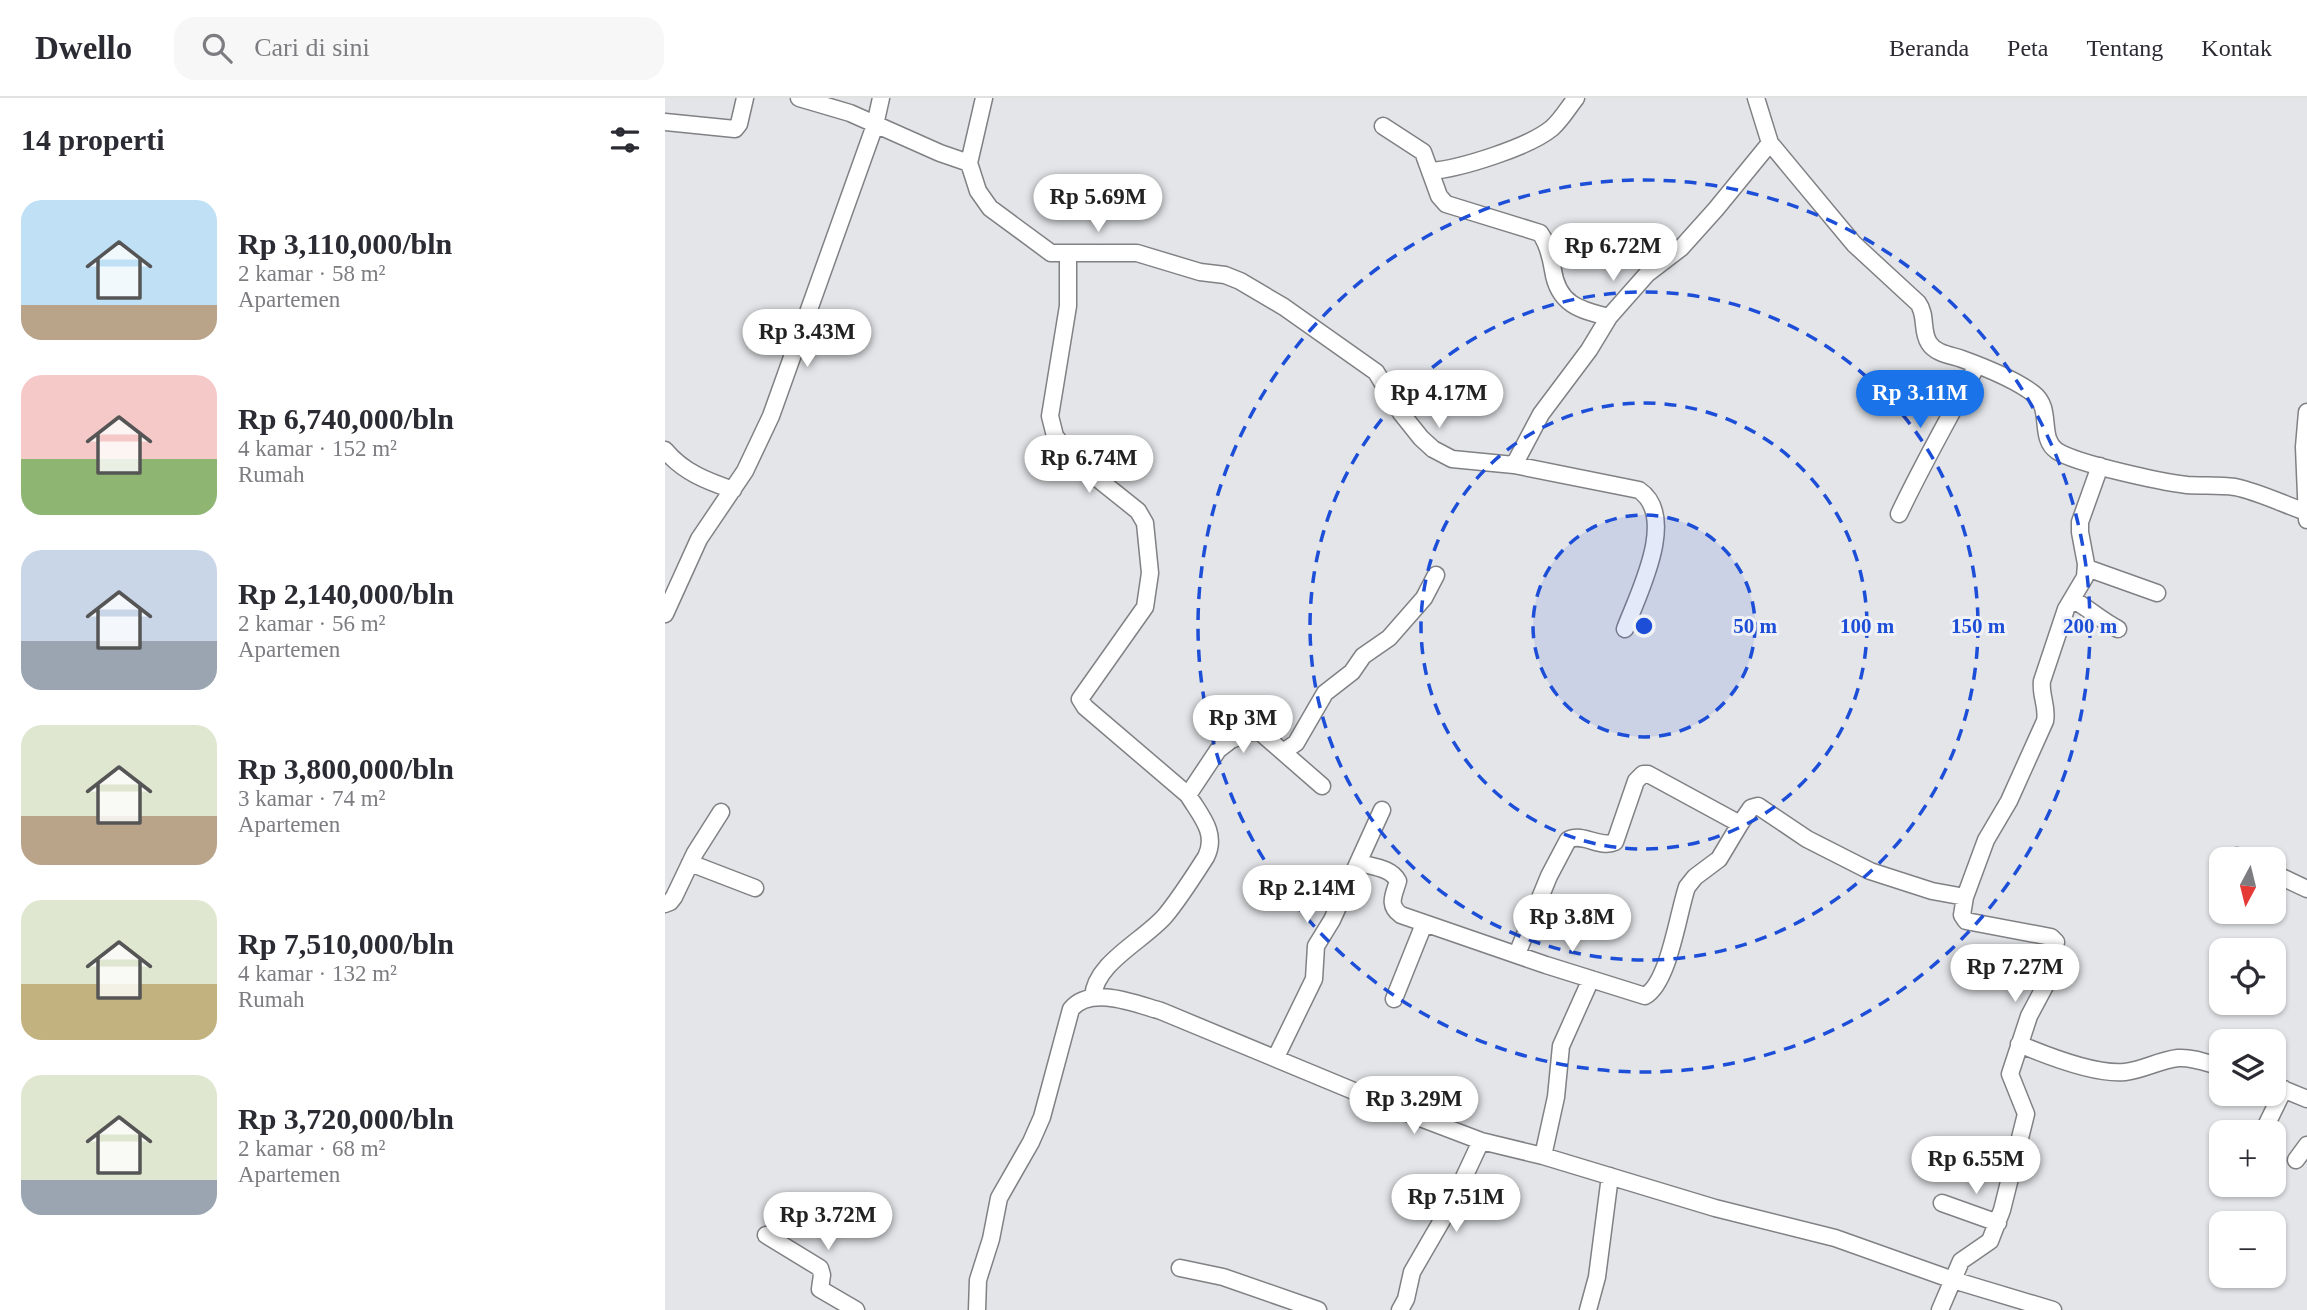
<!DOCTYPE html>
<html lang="id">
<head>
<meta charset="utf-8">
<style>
	:root { --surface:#fff; --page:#f7f7f7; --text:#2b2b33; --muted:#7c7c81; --line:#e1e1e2; --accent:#1a73e8 }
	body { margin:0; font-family:"Times New Roman",serif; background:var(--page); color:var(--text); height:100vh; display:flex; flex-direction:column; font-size:26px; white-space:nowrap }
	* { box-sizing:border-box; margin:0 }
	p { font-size:23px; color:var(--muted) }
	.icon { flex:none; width:38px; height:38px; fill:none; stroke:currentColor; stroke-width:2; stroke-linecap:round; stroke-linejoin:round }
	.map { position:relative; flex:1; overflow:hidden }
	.sheet { display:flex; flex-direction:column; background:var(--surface); width:665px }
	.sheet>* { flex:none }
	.needle { width:46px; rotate:187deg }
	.buttons { position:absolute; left:1544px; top:749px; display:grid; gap:14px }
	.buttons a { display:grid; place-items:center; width:77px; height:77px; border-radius:14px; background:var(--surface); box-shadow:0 2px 5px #0004; font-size:35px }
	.price { position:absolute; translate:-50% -60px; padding:0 16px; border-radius:24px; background:#fff; color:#222; font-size:23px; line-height:46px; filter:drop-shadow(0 2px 4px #0008) }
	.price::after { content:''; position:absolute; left:50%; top:42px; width:21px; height:16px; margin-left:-10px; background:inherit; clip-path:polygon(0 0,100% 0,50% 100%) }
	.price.selected { background:var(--accent); color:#fff }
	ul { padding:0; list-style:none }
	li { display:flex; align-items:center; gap:21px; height:175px; padding:0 21px }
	li span { display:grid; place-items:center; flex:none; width:196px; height:140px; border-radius:21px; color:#555 }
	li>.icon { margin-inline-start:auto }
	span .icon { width:84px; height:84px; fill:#fffc; stroke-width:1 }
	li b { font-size:30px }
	h2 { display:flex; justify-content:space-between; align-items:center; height:84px; padding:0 21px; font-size:30px }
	header { display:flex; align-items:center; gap:42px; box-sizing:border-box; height:98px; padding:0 35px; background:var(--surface); border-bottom:2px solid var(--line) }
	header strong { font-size:33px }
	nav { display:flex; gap:38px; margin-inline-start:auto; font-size:24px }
	.search { width:490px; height:63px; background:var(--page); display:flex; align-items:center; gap:18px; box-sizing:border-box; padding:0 24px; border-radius:21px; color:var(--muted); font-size:26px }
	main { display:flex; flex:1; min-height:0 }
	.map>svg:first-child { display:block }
</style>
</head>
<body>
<header>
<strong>Dwello</strong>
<div class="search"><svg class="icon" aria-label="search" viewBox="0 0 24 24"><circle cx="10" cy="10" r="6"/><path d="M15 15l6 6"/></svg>Cari di sini</div>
<nav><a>Beranda</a><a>Peta</a><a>Tentang</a><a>Kontak</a></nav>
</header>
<main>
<section class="sheet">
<h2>14 properti<svg class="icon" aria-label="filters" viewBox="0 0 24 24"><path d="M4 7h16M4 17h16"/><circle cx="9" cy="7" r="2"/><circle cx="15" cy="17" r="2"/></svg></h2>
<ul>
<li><span style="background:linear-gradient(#bfe0f5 75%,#b9a48a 0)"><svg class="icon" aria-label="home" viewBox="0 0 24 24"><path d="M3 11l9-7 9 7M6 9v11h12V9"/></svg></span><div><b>Rp 3,110,000/bln</b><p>2 kamar · 58 m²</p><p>Apartemen</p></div></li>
<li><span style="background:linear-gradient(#f6c9c9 60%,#8fb573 0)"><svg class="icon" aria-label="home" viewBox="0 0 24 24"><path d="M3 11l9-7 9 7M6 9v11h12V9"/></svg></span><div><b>Rp 6,740,000/bln</b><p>4 kamar · 152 m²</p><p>Rumah</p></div></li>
<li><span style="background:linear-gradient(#c9d6e8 65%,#9aa5b1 0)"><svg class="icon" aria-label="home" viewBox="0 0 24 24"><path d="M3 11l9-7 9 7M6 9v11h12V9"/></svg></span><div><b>Rp 2,140,000/bln</b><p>2 kamar · 56 m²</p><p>Apartemen</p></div></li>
<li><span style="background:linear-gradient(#dfe7d0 65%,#b9a48a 0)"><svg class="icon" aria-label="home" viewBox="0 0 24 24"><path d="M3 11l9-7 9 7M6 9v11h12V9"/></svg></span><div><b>Rp 3,800,000/bln</b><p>3 kamar · 74 m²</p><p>Apartemen</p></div></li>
<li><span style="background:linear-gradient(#dfe7d0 60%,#c2b280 0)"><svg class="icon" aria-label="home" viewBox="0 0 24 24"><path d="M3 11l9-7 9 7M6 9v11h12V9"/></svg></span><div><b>Rp 7,510,000/bln</b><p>4 kamar · 132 m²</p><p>Rumah</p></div></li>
<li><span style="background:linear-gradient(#dfe7d0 75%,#9aa5b1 0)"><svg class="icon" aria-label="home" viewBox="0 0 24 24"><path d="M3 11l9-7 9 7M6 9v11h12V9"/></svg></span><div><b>Rp 3,720,000/bln</b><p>2 kamar · 68 m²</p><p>Apartemen</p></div></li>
</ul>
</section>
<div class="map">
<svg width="1642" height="1212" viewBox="0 0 1642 1212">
	<rect width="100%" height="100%" fill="#e3e5e8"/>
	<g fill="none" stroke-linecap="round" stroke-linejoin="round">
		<defs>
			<path id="minor" d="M 134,0 L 185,15 L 275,55 L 304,65 L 313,93 L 325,110 L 386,155 L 472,155 L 535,174 L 560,177 L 575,183 L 619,209 L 711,274 L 736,315 L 756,340 L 768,351 L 787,361 L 849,367 L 974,392 C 1014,419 972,498 960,531
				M 1091,0 L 1105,45 L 1189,146 L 1253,205 C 1262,217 1256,233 1264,245 C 1271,256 1286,257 1297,261 C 1319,269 1351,282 1369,296 C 1388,311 1373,340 1392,353 C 1412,366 1497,384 1522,387 C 1538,388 1554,387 1570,389 C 1594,394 1618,406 1641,414
				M 0,24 L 70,31 L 74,26 L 80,0
				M 718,28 L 758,54 L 774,98 L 781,106 L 875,135 C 883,146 886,160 888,172 C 893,206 914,212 944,219
				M 304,65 L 319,0
				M 765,73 C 795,71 864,49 887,30 C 897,21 903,10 911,0
				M 403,155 L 403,208 L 385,318 L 390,338 L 408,361 L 473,413 L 480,425 L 485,475 L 480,509 L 415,601 L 420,609 L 523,697
				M 1642,314 L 1639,349 L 1642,422
				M 0,352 C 18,374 42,383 68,392
				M 849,367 L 876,316 L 924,252 L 944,219 L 982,176 L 1016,150 L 1051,111 L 1105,45
				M 1234,416 C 1258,365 1286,317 1312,267
				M 1422,470 L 1492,495
				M 1407,501 C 1423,510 1436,522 1453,531
				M 0,516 L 34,441 L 80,373 L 106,318 L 210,27 L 216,0
				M 618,654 L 657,688
				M 1572,758 L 1579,761
				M 25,765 L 90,790
				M 695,765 C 709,769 726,770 733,783 C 729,797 722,807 736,817 L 881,867 L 980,898 C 1004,885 1013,815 1022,789 L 1030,779 L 1054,761 L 1075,726
				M 1608,775 L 1642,791
				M 0,806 L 5,804 L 9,799 L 30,755 L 56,714
				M 852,856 L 884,778 L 903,742 C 918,734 935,751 950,744 L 971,683 L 978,676 L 983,676 L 1075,726 L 1086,710 L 1093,708 L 1142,741 L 1205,773 L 1267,793 L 1300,799 L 1321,742 L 1344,703 L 1380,623 C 1383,609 1375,597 1377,583 L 1401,511 L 1420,479 L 1421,466 L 1415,434 L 1415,424 L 1435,368
				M 428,899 C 430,865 478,843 500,818 C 515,800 528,779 541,759 C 553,735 535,717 523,697 L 553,652 L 566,642 L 586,634 L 595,634 L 618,654 L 631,645 L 660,595 L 687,574 L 698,558 L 724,540 L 759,500 L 771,477
				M 729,901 L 759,826
				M 1354,946 C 1380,957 1431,977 1460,974 C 1478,972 1495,962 1513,960 C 1528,959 1542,965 1556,969
				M 611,959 L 649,881 L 651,848 L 667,822 L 717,712
				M 1608,987 L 1642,1001
				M 1598,1034 L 1619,991
				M 878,1058 L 891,999 L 896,948 L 926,881
				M 1631,1062 L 1642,1047
				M 1277,1105 L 1333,1125
				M 101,1137 L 155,1170 L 157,1177 L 155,1191 L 191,1212
				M 515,1170 L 558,1179 L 653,1212
				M 312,1212 L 313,1182 L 326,1141 L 334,1100 L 366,1044 L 377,1019 L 406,911 C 426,887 471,906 496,913 L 737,1013 L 816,1043 L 878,1058 L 1050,1110 L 1170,1140 L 1288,1182 L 1388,1212
				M 735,1212 L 741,1201 L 747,1174 L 787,1105 L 816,1043
				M 923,1212 L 932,1179 L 945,1078
				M 1275,1212 L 1296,1163 L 1325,1143 L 1337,1112 L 1361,1016 L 1345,976 L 1364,918 L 1380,888 L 1391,844 L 1386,839 L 1301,823 L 1297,817 L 1300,799"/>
		</defs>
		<use href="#minor" stroke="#808184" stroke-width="19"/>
		<use href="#minor" stroke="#fff" stroke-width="16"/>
	</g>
	<circle cx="979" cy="528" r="111" fill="#1d4ed8" fill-opacity=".12"/>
	<g fill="none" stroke="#1d4ed8" stroke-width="3.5" stroke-dasharray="12 9">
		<circle cx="979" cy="528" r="111"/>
		<circle cx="979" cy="528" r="223"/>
		<circle cx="979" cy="528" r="334"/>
		<circle cx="979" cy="528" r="446"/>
	</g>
	<circle cx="979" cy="528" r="10" fill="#1d4ed8" stroke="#f0f2f5" stroke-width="3.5"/>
	<g font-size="21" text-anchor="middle" font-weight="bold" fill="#1d4ed8" stroke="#f0f2f5" stroke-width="6" stroke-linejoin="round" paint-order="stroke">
		<text x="1090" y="535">50 m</text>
		<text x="1202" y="535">100 m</text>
		<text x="1313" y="535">150 m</text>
		<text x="1425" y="535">200 m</text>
	</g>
</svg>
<div class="buttons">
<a><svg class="needle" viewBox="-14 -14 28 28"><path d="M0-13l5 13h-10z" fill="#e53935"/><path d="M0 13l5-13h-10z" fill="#7c7c81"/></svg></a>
<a><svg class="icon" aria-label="locate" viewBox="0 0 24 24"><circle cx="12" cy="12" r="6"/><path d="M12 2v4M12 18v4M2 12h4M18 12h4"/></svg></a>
<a><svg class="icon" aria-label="layers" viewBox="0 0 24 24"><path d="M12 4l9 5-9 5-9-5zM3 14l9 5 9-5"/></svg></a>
<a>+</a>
<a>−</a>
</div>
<b class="price" style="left:433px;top:136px">Rp 5.69M</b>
<b class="price" style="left:948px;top:185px">Rp 6.72M</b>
<b class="price" style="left:142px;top:271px">Rp 3.43M</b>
<b class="price" style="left:774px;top:332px">Rp 4.17M</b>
<b class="price selected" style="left:1255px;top:332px">Rp 3.11M</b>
<b class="price" style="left:424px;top:397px">Rp 6.74M</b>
<b class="price" style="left:578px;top:657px">Rp 3M</b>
<b class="price" style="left:642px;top:827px">Rp 2.14M</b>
<b class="price" style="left:907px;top:856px">Rp 3.8M</b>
<b class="price" style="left:1350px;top:906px">Rp 7.27M</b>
<b class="price" style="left:749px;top:1038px">Rp 3.29M</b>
<b class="price" style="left:1311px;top:1098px">Rp 6.55M</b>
<b class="price" style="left:791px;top:1136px">Rp 7.51M</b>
<b class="price" style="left:163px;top:1154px">Rp 3.72M</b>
</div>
</main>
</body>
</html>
